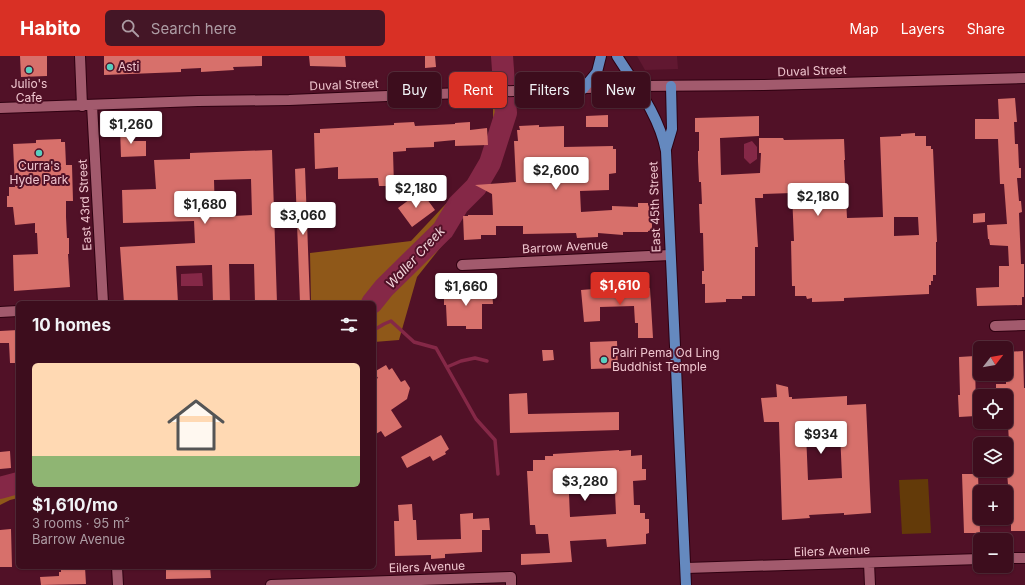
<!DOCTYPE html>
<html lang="en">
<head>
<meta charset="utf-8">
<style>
	:root { --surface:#3d0d1d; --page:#441626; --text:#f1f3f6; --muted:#ad9ca4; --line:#562d3b; --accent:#d93025 }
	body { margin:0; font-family:Inter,sans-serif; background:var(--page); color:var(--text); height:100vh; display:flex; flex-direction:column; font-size:15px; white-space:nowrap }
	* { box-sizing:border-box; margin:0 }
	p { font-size:13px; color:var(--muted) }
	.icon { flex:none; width:22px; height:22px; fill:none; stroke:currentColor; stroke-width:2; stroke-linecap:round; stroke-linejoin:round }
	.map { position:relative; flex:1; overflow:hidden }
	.sheet { position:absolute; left:16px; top:245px; width:360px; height:268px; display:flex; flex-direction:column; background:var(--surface); border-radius:6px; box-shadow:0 1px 3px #0004,0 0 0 1px var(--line) }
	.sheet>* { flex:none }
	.banner { position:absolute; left:388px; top:16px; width:380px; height:36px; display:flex; gap:8px }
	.needle { width:26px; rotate:59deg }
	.controls { position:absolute; left:973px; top:285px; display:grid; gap:8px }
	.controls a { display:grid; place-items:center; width:40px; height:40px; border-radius:6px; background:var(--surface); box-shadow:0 1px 3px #0004,0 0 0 1px var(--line); font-size:20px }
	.price { position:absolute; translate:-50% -34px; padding:0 9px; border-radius:4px; background:#fff; color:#222; font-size:13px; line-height:26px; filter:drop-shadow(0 1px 2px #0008) }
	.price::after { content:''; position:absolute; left:50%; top:24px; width:12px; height:9px; margin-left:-6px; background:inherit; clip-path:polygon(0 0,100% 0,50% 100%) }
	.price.active { background:var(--accent); color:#fff }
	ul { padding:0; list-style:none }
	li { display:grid; align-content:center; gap:8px; height:212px; padding:0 16px }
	li span { display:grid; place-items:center; height:124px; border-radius:6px; color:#555 }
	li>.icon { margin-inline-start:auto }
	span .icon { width:72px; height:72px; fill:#fffc; stroke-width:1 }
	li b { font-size:17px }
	h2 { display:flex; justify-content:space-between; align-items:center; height:48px; padding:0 16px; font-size:17px }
	.tag { padding:0 14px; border-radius:6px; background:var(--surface); box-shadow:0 1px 3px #0004,0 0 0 1px var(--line); font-size:14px; line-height:36px }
	.tag.active { background:var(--accent); color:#fff }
	header { display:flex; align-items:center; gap:24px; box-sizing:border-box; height:56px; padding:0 20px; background:var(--accent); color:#fff }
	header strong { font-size:19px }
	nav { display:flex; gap:22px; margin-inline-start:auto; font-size:14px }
	.search { width:280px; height:36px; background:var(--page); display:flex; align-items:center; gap:10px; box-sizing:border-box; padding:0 14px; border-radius:6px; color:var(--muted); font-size:15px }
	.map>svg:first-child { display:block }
</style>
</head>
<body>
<header>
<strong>Habito</strong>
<div class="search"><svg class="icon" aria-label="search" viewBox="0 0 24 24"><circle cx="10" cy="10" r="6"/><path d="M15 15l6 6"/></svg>Search here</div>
<nav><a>Map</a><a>Layers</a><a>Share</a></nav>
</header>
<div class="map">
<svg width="1025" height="529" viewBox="0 0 1025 529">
	<rect width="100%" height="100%" fill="#511127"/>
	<path fill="#611831" d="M 637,0 L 677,0 L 678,13 L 645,14 Z"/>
	<path fill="#633a09" d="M 928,423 L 931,477 L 902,478 L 899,424 Z"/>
	<path fill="#8f5819" d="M 493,0 L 512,0 L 514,20 L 494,19 Z
		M 516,51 L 488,123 L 465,155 L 448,182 L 417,221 L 399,284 L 374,286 L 374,247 L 311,247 L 310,197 L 411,185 L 488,103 L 493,74 L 493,52 Z
		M 18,421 L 18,442 L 10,444 L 0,449 L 0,426 Z"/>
	<path fill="#852847" d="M 752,85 L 757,91 L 757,103 L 750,108 L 744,102 L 744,88 Z
		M 202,217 L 203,230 L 181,230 L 181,218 Z"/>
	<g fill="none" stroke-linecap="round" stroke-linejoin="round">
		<path stroke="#852847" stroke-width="3.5" d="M 374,274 L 384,268 L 391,265 L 414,286 L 436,292 L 476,363 L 495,384 L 498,418
			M 447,311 L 461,305 L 475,302 L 487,305"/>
		<path stroke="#852847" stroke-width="22" d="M 372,247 L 384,232 L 443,174 L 458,149 L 476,131 L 490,107 L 506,57 L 502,0
			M 0,432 L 18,427"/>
	</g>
	<path fill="#d7706b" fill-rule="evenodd" d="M 20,0 L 47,0 L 47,20 L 21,21 Z
		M 104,0 L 262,0 L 262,10 L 233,11 L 234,14 L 201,16 L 201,12 L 181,13 L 181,16 L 104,19 Z
		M 309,0 L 345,0 L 346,11 L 310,10 Z
		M 425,0 L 435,0 L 436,11 L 425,12 Z
		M 1015,42 L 1017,66 L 1014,66 L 1015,88 L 1018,88 L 1019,112 L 1021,112 L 1021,122 L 1017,122 L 1019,145 L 1021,145 L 1022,156 L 1019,157 L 1021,208 L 1024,208 L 1024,241 L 1022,241 L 1022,249 L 977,250 L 976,232 L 999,231 L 999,210 L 1009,210 L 1008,190 L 990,189 L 989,183 L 988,183 L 987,169 L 1007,168 L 1004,128 L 1000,128 L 998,83 L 975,83 L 975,63 L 999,63 L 998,43 Z
		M 608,59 L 608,71 L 586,71 L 586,60 Z
		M 759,60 L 759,80 L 720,82 L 721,119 L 760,117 L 761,97 L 759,97 L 759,82 L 783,82 L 784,84 L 844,83 L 845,104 L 844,104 L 847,162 L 883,161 L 880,81 L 901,80 L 901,78 L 915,77 L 915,80 L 926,80 L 926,90 L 931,90 L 931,93 L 933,93 L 937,186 L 936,186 L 936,219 L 933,219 L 933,225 L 931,225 L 931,229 L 929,229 L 929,238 L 844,242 L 844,245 L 812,246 L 812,242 L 807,243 L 806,240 L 795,240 L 795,230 L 792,230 L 791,185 L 794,185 L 792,137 L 763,138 L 763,142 L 755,142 L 758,191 L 755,191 L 755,240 L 742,240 L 742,243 L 726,243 L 726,246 L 705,247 L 705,228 L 702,228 L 702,215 L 704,215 L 703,177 L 700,177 L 699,148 L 702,148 L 701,126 L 699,126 L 698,105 L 698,95 L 699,95 L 699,76 L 695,76 L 695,62 ZM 894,161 L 918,161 L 919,179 L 894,180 Z
		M 414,66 L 415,70 L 455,68 L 455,67 L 470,66 L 470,74 L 487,72 L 488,89 L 455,90 L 455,84 L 434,86 L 434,91 L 406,92 L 406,95 L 393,96 L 394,130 L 379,130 L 378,122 L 338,123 L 338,111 L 315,113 L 314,77 L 320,77 L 320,73 L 394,69 L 394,67 Z
		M 539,69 L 539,71 L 564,70 L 564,91 L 613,90 L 613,93 L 616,93 L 616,117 L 609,118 L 609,134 L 580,135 L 581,156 L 612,154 L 612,150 L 638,151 L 638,147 L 648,147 L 648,149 L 652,149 L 652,174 L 648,175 L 648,176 L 623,176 L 623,179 L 598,177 L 598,181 L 577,182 L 576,177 L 523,178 L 523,170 L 496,170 L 496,179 L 481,179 L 481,183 L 464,184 L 463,160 L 468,160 L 468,159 L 493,159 L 492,138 L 475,129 L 516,126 L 514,85 L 518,85 L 517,74 L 520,74 L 519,70 Z
		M 120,72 L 130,72 L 130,85 L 146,85 L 146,100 L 121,101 Z
		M 61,83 L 61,86 L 65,86 L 66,109 L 72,109 L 73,145 L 66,145 L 66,161 L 67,182 L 69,182 L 69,198 L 68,198 L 70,231 L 14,235 L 13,199 L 38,198 L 37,177 L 35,177 L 35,167 L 15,169 L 13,151 L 7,151 L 7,140 L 9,140 L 9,131 L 15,131 L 13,88 L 36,87 L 36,84 Z
		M 272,94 L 277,247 L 255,247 L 254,208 L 229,208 L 230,247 L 213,247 L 212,209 L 176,210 L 178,247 L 124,247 L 120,191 L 195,187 L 194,165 L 123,167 L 122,134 L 156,133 L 154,104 L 190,103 L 190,97 ZM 251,123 L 252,159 L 215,161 L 214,124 Z
		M 305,112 L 310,247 L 300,247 L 295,113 Z
		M 421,135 L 435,154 L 412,171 L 398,152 Z
		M 985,157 L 985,166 L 973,167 L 973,158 Z
		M 605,232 L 650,232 L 653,282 L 638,282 L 638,267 L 635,267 L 634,250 L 600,251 L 600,265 L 584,266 L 581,234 Z
		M 444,234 L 492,234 L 493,248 L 482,248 L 482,273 L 466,273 L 466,270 L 447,270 L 446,249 L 444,249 Z
		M 18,274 L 18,307 L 10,307 L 9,287 L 0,287 L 0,275 Z
		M 617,285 L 618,312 L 591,313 L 590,286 Z
		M 542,294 L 553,294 L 554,304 L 543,305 Z
		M 1023,295 L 1024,332 L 1025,332 L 1025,475 L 1011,475 L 1011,468 L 1006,468 L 1006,429 L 1008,429 L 1006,403 L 1010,403 L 1008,369 L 1006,369 L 1006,340 L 996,340 L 996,328 L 1006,328 L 1006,296 Z
		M 975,300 L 976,360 L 959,361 L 958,339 L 960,339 L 959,301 Z
		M 386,309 L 389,314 L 392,312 L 401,326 L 405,324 L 410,332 L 407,343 L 391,354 L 402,371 L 385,381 L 381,375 L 374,379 L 374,324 L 378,322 L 374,316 Z
		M 776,328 L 788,331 L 789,341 L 792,341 L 792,343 L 847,340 L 847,349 L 866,348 L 871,457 L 844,459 L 844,457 L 809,459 L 810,462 L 782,464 L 779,366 L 764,366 L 761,342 L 777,341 ZM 840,375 L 842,422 L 808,424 L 806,377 Z
		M 527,337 L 528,358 L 619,356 L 619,374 L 510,377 L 509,338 Z
		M 441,379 L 449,393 L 445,396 L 446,398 L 433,405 L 430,400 L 407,412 L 401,401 Z
		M 619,394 L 619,395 L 631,394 L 631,400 L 642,399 L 642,413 L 646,413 L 646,424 L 633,425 L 634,449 L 640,449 L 640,457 L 645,457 L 645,463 L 649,463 L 649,477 L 646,478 L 646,488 L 607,491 L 606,483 L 570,485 L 572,506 L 521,509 L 521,498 L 550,497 L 548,478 L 536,478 L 535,469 L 530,469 L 527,415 L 533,415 L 533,404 L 545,404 L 545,400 L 553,400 L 553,398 ZM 615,436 L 616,458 L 570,461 L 569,438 Z
		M 10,395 L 11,412 L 0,413 L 0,396 Z
		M 962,418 L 978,418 L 980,477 L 964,477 Z
		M 412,448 L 413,464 L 416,464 L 417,484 L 461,483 L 460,458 L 473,457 L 473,463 L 489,462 L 490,474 L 482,474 L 482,496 L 445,498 L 445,502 L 431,503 L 431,499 L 395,500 L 394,465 L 399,465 L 398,449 Z
		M 11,473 L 12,511 L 0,511 L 0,474 Z
		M 61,511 L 85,511 L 86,528 L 41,529 L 40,521 L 59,520 L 59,516 L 61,516 Z
		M 166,511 L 210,511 L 211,522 L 166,523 Z"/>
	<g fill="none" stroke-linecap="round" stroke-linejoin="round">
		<defs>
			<path id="minor" d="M 80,0 L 82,50
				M 92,49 L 103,247
				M 0,52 L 198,45 L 289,44 L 636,30 L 764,29 L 1025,22
				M 462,209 L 670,199
				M 0,256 L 18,255
				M 995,270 L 1025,269
				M 1006,502 L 1025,502
				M 869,507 L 870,529
				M 117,511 L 118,529
				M 686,512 L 980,503
				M 271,529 L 511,521 L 511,529"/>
			<path id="major" d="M 617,0 C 636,30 659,59 666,95 L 686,529
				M 583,33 L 597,16 L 601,0
				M 666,93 L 672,73 L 671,30"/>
		</defs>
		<use href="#minor" stroke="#2f0111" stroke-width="12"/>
		<use href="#major" stroke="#2f0111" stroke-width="12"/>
		<use href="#minor" stroke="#a25a6d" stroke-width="10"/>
		<use href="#major" stroke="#6589bf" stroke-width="10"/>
	</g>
	<g fill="#59cebf" stroke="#511127" stroke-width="1.5">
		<circle cx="110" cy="11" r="4"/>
		<circle cx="29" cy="14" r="4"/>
		<circle cx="39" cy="97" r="4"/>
		<circle cx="604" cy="304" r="4"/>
	</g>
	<g text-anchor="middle" stroke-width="4" stroke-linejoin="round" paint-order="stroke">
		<g font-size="12" fill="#f0c6cf" stroke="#511127" text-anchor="start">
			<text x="118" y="15">Asti</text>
			<text x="29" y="32" text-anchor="middle">Julio's<tspan x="29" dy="14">Cafe</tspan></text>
			<text x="39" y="114" text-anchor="middle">Curra's<tspan x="39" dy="14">Hyde Park</tspan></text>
			<text x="612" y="301">Palri Pema Od Ling<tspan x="612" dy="14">Buddhist Temple</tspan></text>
		</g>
		<g font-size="12" fill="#f0c6cf" stroke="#511127">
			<text transform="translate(812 15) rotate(-2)" y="4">Duval Street</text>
			<text transform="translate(344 29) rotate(-2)" y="4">Duval Street</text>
			<text transform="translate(85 149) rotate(-93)" y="4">East 43rd Street</text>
			<text transform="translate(655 151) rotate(-92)" y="4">East 45th Street</text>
			<text transform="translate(565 191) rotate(-3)" y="4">Barrow Avenue</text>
			<text transform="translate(832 495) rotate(-2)" y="4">Eilers Avenue</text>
			<text transform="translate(427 511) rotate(-2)" y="4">Eilers Avenue</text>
		</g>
		<g font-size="13" font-style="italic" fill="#f3d7dc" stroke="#511127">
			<text transform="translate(415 201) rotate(-47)" y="5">Waller Creek</text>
		</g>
	</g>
</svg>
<div class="controls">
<a><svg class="needle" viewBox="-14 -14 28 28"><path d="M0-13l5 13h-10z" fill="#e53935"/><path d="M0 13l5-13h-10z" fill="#ad9ca4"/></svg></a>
<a><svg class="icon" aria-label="locate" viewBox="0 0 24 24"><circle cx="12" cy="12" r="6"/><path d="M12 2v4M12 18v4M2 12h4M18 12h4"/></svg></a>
<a><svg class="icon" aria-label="layers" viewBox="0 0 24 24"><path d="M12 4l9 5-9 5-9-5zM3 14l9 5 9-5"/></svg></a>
<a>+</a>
<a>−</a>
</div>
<b class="price" style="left:131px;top:89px">$1,260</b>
<b class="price" style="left:556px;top:135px">$2,600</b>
<b class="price" style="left:416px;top:153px">$2,180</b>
<b class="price" style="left:818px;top:161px">$2,180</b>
<b class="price" style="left:205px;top:169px">$1,680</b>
<b class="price" style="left:303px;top:180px">$3,060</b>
<b class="price active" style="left:620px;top:250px">$1,610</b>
<b class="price" style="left:466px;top:251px">$1,660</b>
<b class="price" style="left:821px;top:399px">$934</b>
<b class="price" style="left:585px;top:446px">$3,280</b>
<div class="banner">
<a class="tag">Buy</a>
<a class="tag active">Rent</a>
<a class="tag">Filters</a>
<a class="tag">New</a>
</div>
<section class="sheet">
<h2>10 homes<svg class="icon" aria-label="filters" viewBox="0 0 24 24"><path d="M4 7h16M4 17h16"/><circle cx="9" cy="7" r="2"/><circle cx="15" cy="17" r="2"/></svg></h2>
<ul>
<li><span style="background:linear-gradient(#ffd9b3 75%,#8fb573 0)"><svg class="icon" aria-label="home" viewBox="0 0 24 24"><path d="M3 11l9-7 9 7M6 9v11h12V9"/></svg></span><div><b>$1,610/mo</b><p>3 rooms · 95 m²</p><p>Barrow Avenue</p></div></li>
</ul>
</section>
</div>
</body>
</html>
